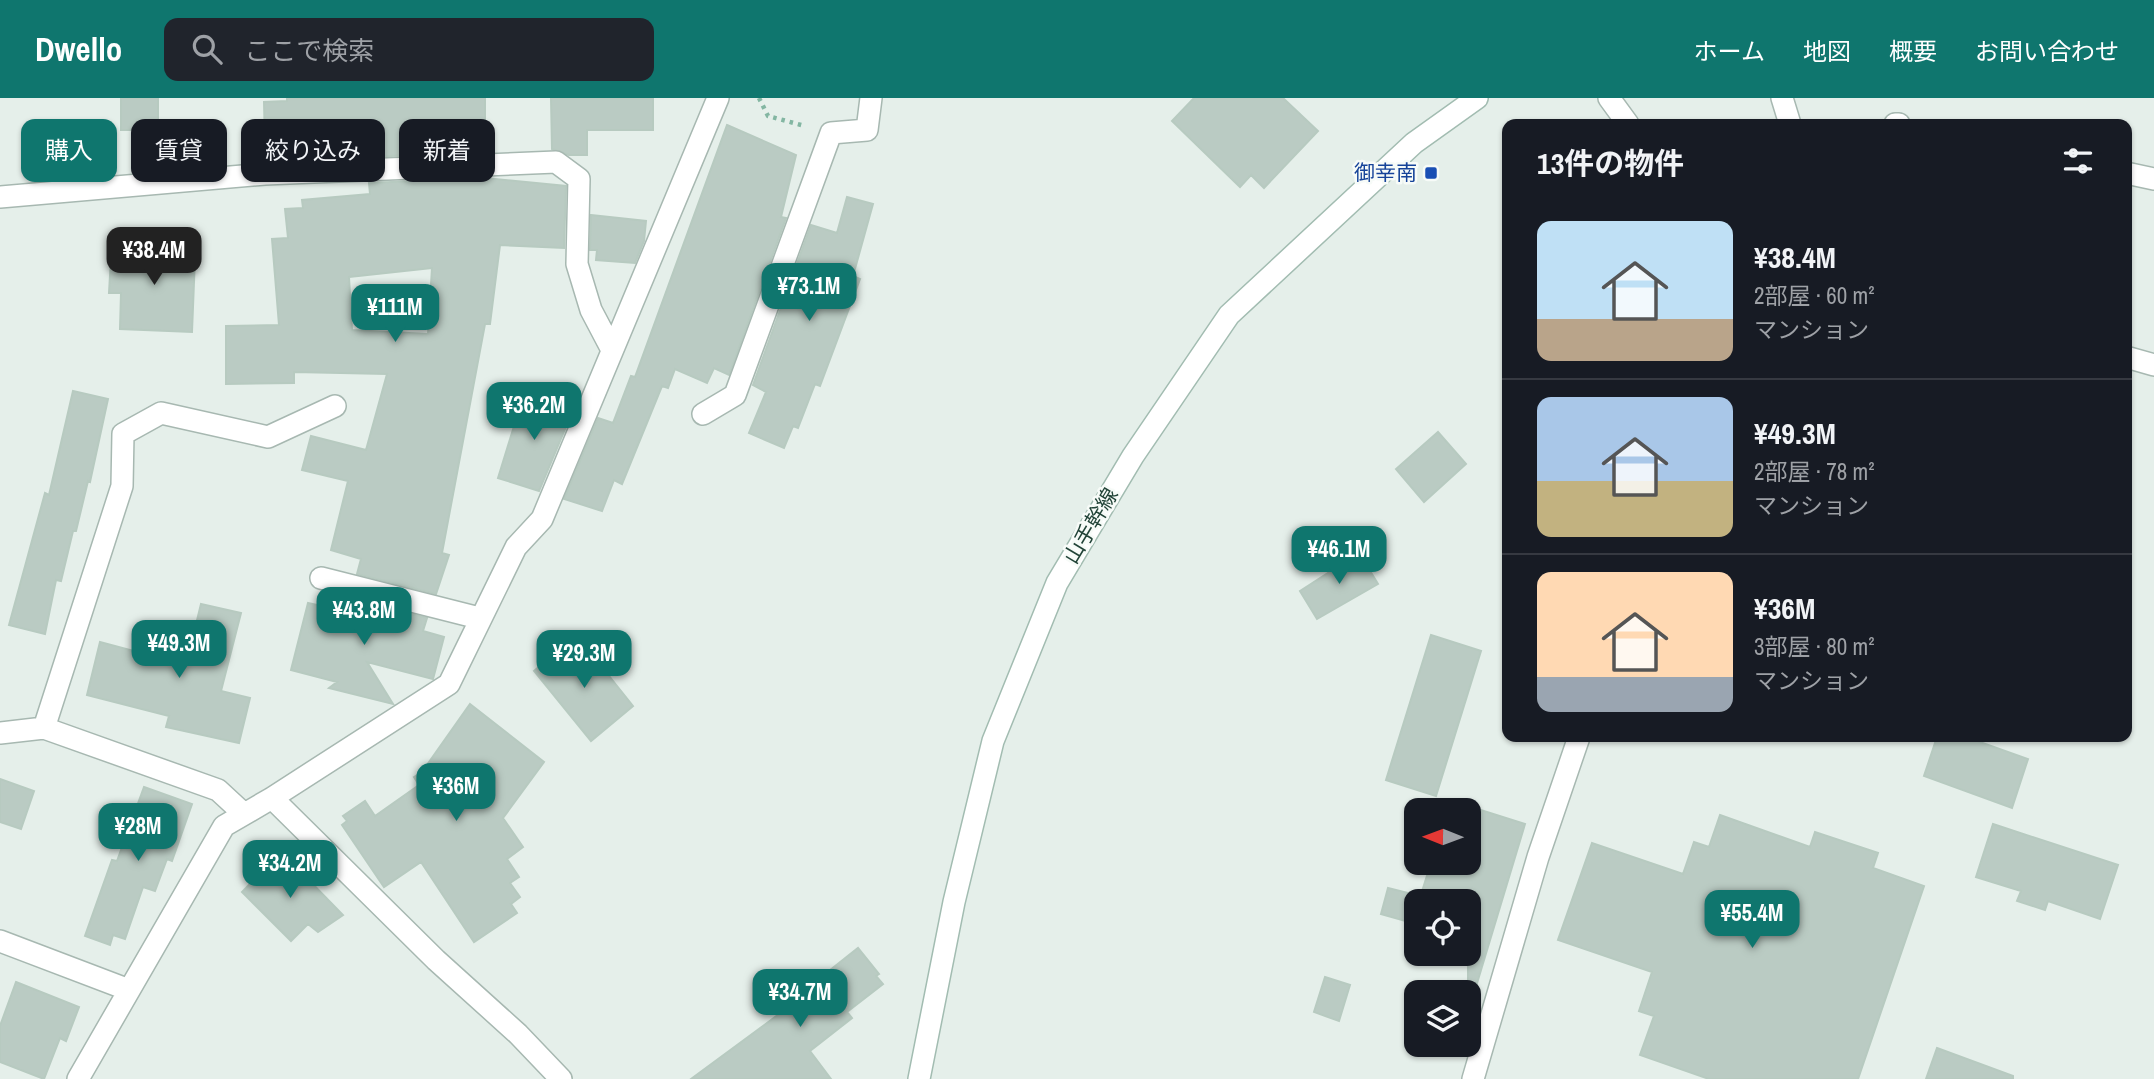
<!DOCTYPE html>
<html lang="ja">
<head>
<meta charset="utf-8">
<style>
	:root { --surface:#171b24; --page:#20242c; --text:#f1f3f6; --muted:#9ea1a6; --line:#363941; --accent:#0f766e }
	body { margin:0; font-family:"Archivo Narrow","Noto Sans JP",sans-serif; background:var(--page); color:var(--text); height:100vh; display:flex; flex-direction:column; font-size:26px; white-space:nowrap }
	* { box-sizing:border-box; margin:0 }
	p { font-size:23px; color:var(--muted) }
	.icon { flex:none; width:38px; height:38px; fill:none; stroke:currentColor; stroke-width:2; stroke-linecap:round; stroke-linejoin:round }
	.map { position:relative; flex:1; overflow:hidden }
	.panel { position:absolute; left:1502px; top:21px; width:630px; height:623px; display:flex; flex-direction:column; background:var(--surface); border-radius:14px; box-shadow:0 2px 5px #0004 }
	.panel>* { flex:none }
	.banner { position:absolute; left:21px; top:21px; width:665px; height:63px; display:flex; gap:14px }
	.needle { width:46px; rotate:271deg }
	.fabs { position:absolute; left:1404px; top:700px; display:grid; gap:14px }
	.fabs a { display:grid; place-items:center; width:77px; height:77px; border-radius:14px; background:var(--surface); box-shadow:0 2px 5px #0004; font-size:35px }
	.price { position:absolute; translate:-50% -60px; padding:0 16px; border-radius:14px; background:var(--accent); color:#fff; font-size:23px; line-height:46px; filter:drop-shadow(0 2px 4px #0008) }
	.price::after { content:''; position:absolute; left:50%; top:42px; width:21px; height:16px; margin-left:-10px; background:inherit; clip-path:polygon(0 0,100% 0,50% 100%) }
	.price.current { background:#222; color:#fff }
	ul { padding:0; list-style:none }
	li { display:flex; align-items:center; gap:21px; height:175px; padding:0 35px }
	li+li { border-top:2px solid var(--line) }
	li span { display:grid; place-items:center; flex:none; width:196px; height:140px; border-radius:14px; color:#555 }
	li>.icon { margin-inline-start:auto }
	span .icon { width:84px; height:84px; fill:#fffc; stroke-width:1 }
	li b { font-size:30px }
	h2 { display:flex; justify-content:space-between; align-items:center; height:84px; padding:0 35px; font-size:30px }
	.chip { padding:0 24px; border-radius:14px; background:var(--surface); box-shadow:0 2px 5px #0004; font-size:24px; line-height:63px }
	.chip.current { background:var(--accent); color:#fff }
	header { display:flex; align-items:center; gap:42px; box-sizing:border-box; height:98px; padding:0 35px; background:var(--accent); color:#fff }
	header strong { font-size:33px }
	nav { display:flex; gap:38px; margin-inline-start:auto; font-size:24px }
	.search { width:490px; height:63px; background:var(--page); display:flex; align-items:center; gap:18px; box-sizing:border-box; padding:0 24px; border-radius:14px; color:var(--muted); font-size:26px }
	.map>svg:first-child { display:block }
</style>
</head>
<body>
<header>
<strong>Dwello</strong>
<div class="search"><svg class="icon" aria-label="search" viewBox="0 0 24 24"><circle cx="10" cy="10" r="6"/><path d="M15 15l6 6"/></svg>ここで検索</div>
<nav><a>ホーム</a><a>地図</a><a>概要</a><a>お問い合わせ</a></nav>
</header>
<div class="map">
<svg width="2154" height="981" viewBox="0 0 2154 981">
	<rect width="100%" height="100%" fill="#e5efea"/>
	<path fill="#bacbc3" stroke="#b7cac0" stroke-width="2" fill-rule="evenodd" d="M 121,0 L 158,0 L 158,32 L 121,32 Z
		M 287,0 L 485,0 L 485,54 L 366,59 L 364,37 L 295,39 L 295,45 L 265,46 L 264,4 L 287,3 Z
		M 551,0 L 653,0 L 653,32 L 587,32 L 587,57 L 569,57 L 552,51 Z
		M 1194,0 L 1283,0 L 1318,33 L 1264,90 L 1251,77 L 1240,89 L 1172,23 Z
		M 727,27 L 796,57 L 781,119 L 786,120 L 729,277 L 714,270 L 707,285 L 675,271 L 668,290 L 662,288 L 622,386 L 614,382 L 602,413 L 564,401 L 598,320 L 613,325 L 631,278 L 635,279 Z
		M 485,80 L 566,88 L 564,150 L 500,147 L 490,226 L 485,226 L 442,455 L 449,457 L 436,496 L 357,476 L 361,461 L 331,452 L 348,383 L 302,372 L 311,338 L 366,352 L 387,276 L 294,274 L 294,285 L 226,286 L 226,228 L 279,227 L 272,141 L 288,140 L 285,111 L 303,110 L 302,102 L 370,96 L 369,85 ZM 432,170 L 428,236 L 352,232 L 349,179 Z
		M 847,99 L 873,106 L 853,178 L 860,181 L 820,288 L 815,286 L 798,330 L 793,328 L 784,350 L 749,335 L 766,294 L 753,287 L 811,127 L 837,135 Z
		M 591,117 L 646,123 L 644,143 L 635,165 L 596,162 L 597,152 L 590,152 Z
		M 124,145 L 185,148 L 185,159 L 195,159 L 192,234 L 120,231 L 121,195 L 109,195 L 111,160 L 123,160 Z
		M 73,293 L 108,301 L 90,384 L 88,383 L 76,433 L 73,433 L 61,483 L 56,482 L 45,536 L 9,527 L 45,395 L 49,397 Z
		M 524,296 L 573,312 L 539,393 L 498,380 Z
		M 1438,334 L 1466,366 L 1424,404 L 1396,371 Z
		M 1359,455 L 1378,486 L 1317,521 L 1300,493 Z
		M 351,501 L 427,520 L 423,533 L 444,539 L 433,581 L 367,564 L 393,606 L 329,590 L 337,584 L 291,572 L 308,505 L 348,514 Z
		M 201,506 L 241,515 L 221,593 L 250,600 L 239,645 L 166,629 L 169,618 L 87,597 L 100,544 L 186,567 Z
		M 1431,537 L 1481,553 L 1436,698 L 1386,682 Z
		M 582,544 L 633,608 L 591,643 L 534,573 L 555,556 L 560,562 Z
		M 470,606 L 544,664 L 503,720 L 523,749 L 507,761 L 519,779 L 510,785 L 520,799 L 511,806 L 517,815 L 474,844 L 421,764 L 384,789 L 342,727 L 347,723 L 343,718 L 365,703 L 375,718 L 419,687 L 414,679 L 422,674 Z
		M 1937,639 L 1966,639 L 2028,661 L 2012,710 L 1924,678 Z
		M 0,681 L 34,693 L 21,731 L 0,724 Z
		M 144,689 L 192,706 L 172,763 L 167,761 L 155,793 L 143,789 L 125,841 L 113,837 L 110,847 L 85,838 L 112,762 L 117,763 Z
		M 1468,708 L 1525,726 L 1475,892 L 1468,891 L 1468,803 L 1419,803 L 1431,765 L 1468,765 Z
		M 1720,717 L 1810,749 L 1815,734 L 1878,755 L 1873,770 L 1924,788 L 1858,981 L 1709,981 L 1640,957 L 1654,918 L 1639,913 L 1652,874 L 1558,842 L 1592,745 L 1683,776 L 1694,744 L 1709,749 Z
		M 1993,726 L 2118,767 L 2100,821 L 2048,803 L 2045,812 L 2017,803 L 2021,793 L 1976,779 Z
		M 278,757 L 296,775 L 299,772 L 343,817 L 318,834 L 308,826 L 291,843 L 242,794 Z
		M 1388,790 L 1416,797 L 1416,826 L 1381,816 Z
		M 858,850 L 879,876 L 876,878 L 883,886 L 847,914 L 852,920 L 810,953 L 831,981 L 691,981 L 832,877 L 829,873 Z
		M 1325,879 L 1350,887 L 1339,923 L 1314,914 Z
		M 16,884 L 79,909 L 66,943 L 60,940 L 44,981 L 0,964 L 0,928 Z
		M 1937,950 L 2013,978 L 2013,981 L 1926,981 Z"/>
	<g fill="none" stroke-linecap="round" stroke-linejoin="round">
		<defs>
			<path id="service" d="M 1609,0 L 1628,26
				M 1473,981 L 1538,759 L 1579,639"/>
			<path id="minor" d="M 1782,0 L 1790,26
				M 1895,26 L 1899,26
				M 2126,75 L 2154,81
				M 0,99 L 265,76 L 556,64 L 579,81 L 577,166 L 591,212 L 611,250
				M 2126,259 L 2154,267
				M 703,316 L 735,297 L 831,35 L 867,32 L 871,0
				M 321,480 L 479,520
				M 44,630 L 122,388 L 123,336 L 161,315 L 268,339 L 335,308
				M 0,635 L 44,630 L 218,692 L 244,716
				M 272,700 L 436,862 L 518,936 L 561,981
				M 0,843 L 129,892
				M 78,981 L 224,728 L 272,700 L 449,586 L 516,449 L 542,421 L 718,0"/>
			<path id="secondary" d="M 919,981 L 954,804 L 993,643 L 1057,485 L 1133,358 L 1229,217 L 1414,45 L 1477,0"/>
		</defs>
		<use href="#service" stroke="#a7b8b1" stroke-width="24"/>
		<use href="#minor" stroke="#a7b8b1" stroke-width="24"/>
		<use href="#secondary" stroke="#a2bcb1" stroke-width="24"/>
		<path stroke="#83b6a2" stroke-width="4.5" stroke-dasharray="3.5 5" stroke-linecap="butt" d="M 759,0 L 768,18 L 805,28"/>
		<use href="#service" stroke="#fff" stroke-width="21"/>
		<use href="#minor" stroke="#fff" stroke-width="21"/>
		<use href="#secondary" stroke="#fff" stroke-width="21"/>
	</g>
	<rect fill="#1a4fb4" stroke="#f7fbf8" stroke-width="2.5" x="1424" y="68" width="14" height="14" rx="3.5"/>
	<g text-anchor="middle" stroke-width="5" stroke-linejoin="round" paint-order="stroke">
		<g font-size="21" fill="#164399" stroke="#f7fbf8" text-anchor="end">
			<text x="1417" y="82">御幸南</text>
		</g>
		<g font-size="21" fill="#224438" stroke="#f7fbf8">
			<text transform="translate(1091 428) rotate(-59)" y="7">山手幹線</text>
		</g>
	</g>
</svg>
<div class="fabs">
<a><svg class="needle" viewBox="-14 -14 28 28"><path d="M0-13l5 13h-10z" fill="#e53935"/><path d="M0 13l5-13h-10z" fill="#9ea1a6"/></svg></a>
<a><svg class="icon" aria-label="locate" viewBox="0 0 24 24"><circle cx="12" cy="12" r="6"/><path d="M12 2v4M12 18v4M2 12h4M18 12h4"/></svg></a>
<a><svg class="icon" aria-label="layers" viewBox="0 0 24 24"><path d="M12 4l9 5-9 5-9-5zM3 14l9 5 9-5"/></svg></a>
</div>
<b class="price current" style="left:154px;top:189px">¥38.4M</b>
<b class="price" style="left:809px;top:225px">¥73.1M</b>
<b class="price" style="left:395px;top:246px">¥111M</b>
<b class="price" style="left:534px;top:344px">¥36.2M</b>
<b class="price" style="left:1339px;top:488px">¥46.1M</b>
<b class="price" style="left:364px;top:549px">¥43.8M</b>
<b class="price" style="left:179px;top:582px">¥49.3M</b>
<b class="price" style="left:584px;top:592px">¥29.3M</b>
<b class="price" style="left:456px;top:725px">¥36M</b>
<b class="price" style="left:138px;top:765px">¥28M</b>
<b class="price" style="left:290px;top:802px">¥34.2M</b>
<b class="price" style="left:1752px;top:852px">¥55.4M</b>
<b class="price" style="left:800px;top:931px">¥34.7M</b>
<div class="banner">
<a class="chip current">購入</a>
<a class="chip">賃貸</a>
<a class="chip">絞り込み</a>
<a class="chip">新着</a>
</div>
<section class="panel">
<h2>13件の物件<svg class="icon" aria-label="filters" viewBox="0 0 24 24"><path d="M4 7h16M4 17h16"/><circle cx="9" cy="7" r="2"/><circle cx="15" cy="17" r="2"/></svg></h2>
<ul>
<li><span style="background:linear-gradient(#bfe0f5 70%,#b9a48a 0)"><svg class="icon" aria-label="home" viewBox="0 0 24 24"><path d="M3 11l9-7 9 7M6 9v11h12V9"/></svg></span><div><b>¥38.4M</b><p>2部屋 · 60 m²</p><p>マンション</p></div></li>
<li><span style="background:linear-gradient(#a9c7e8 60%,#c2b280 0)"><svg class="icon" aria-label="home" viewBox="0 0 24 24"><path d="M3 11l9-7 9 7M6 9v11h12V9"/></svg></span><div><b>¥49.3M</b><p>2部屋 · 78 m²</p><p>マンション</p></div></li>
<li><span style="background:linear-gradient(#ffd9b3 75%,#9aa5b1 0)"><svg class="icon" aria-label="home" viewBox="0 0 24 24"><path d="M3 11l9-7 9 7M6 9v11h12V9"/></svg></span><div><b>¥36M</b><p>3部屋 · 80 m²</p><p>マンション</p></div></li>
</ul>
</section>
</div>
</body>
</html>
